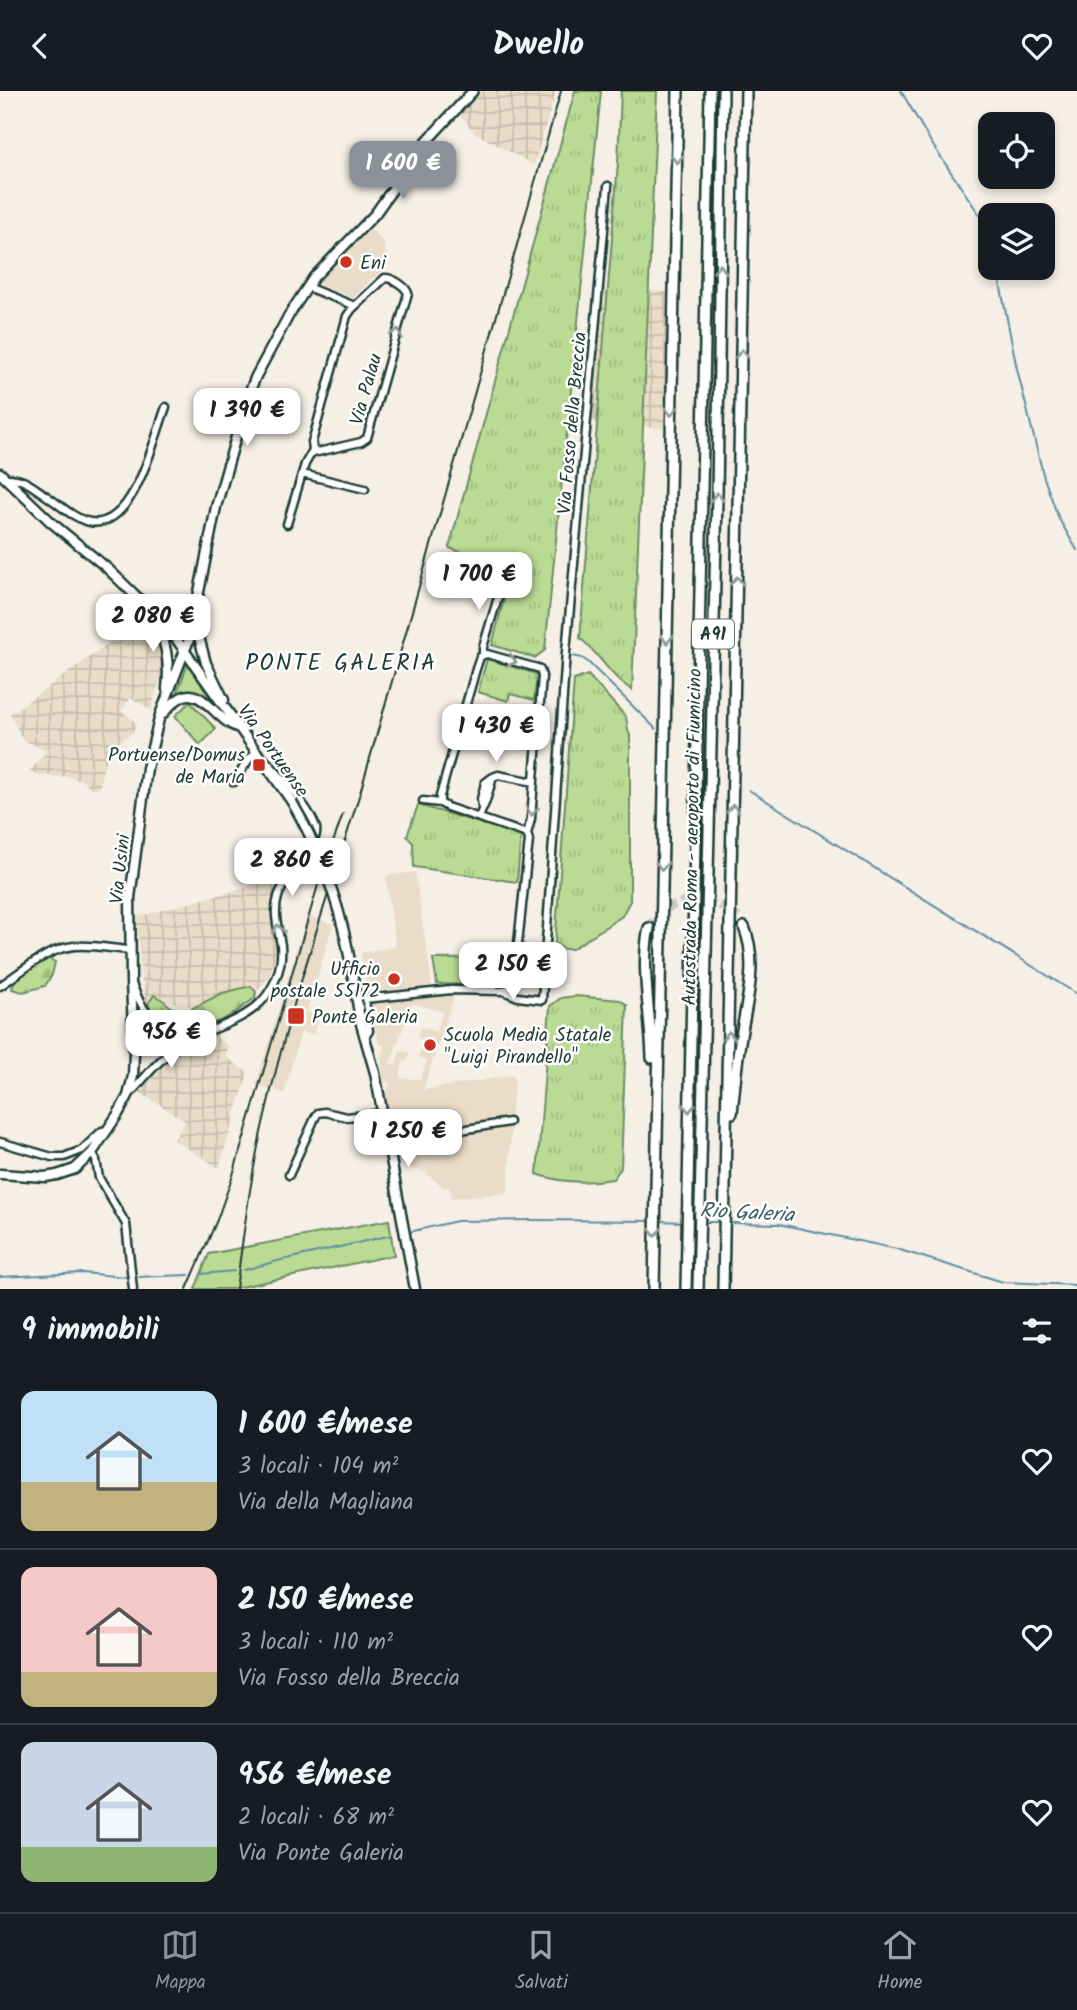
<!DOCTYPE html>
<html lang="it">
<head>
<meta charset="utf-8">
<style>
	:root { --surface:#171b24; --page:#20242c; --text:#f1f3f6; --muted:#9ea1a6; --line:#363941; --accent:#8c9099 }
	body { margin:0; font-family:Kalam,sans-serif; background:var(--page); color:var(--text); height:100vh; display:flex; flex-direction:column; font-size:26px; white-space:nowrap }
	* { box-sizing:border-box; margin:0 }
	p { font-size:23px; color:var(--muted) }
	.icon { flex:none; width:38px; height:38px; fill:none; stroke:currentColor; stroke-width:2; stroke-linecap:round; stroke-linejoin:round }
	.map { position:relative; height:1198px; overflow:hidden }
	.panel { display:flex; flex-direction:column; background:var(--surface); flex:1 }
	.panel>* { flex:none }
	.buttons { position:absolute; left:978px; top:21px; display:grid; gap:14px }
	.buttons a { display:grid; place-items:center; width:77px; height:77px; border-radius:14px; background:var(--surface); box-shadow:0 4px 10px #0003; font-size:35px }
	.price { position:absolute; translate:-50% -60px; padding:0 16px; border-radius:14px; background:#fff; color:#222; font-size:23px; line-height:46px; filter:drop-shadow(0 2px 4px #0008) }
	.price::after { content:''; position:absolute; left:50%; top:42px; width:21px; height:16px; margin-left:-10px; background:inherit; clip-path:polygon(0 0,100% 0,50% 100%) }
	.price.current { background:var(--accent); color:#fff }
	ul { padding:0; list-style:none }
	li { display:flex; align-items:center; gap:21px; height:175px; padding:0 21px }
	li+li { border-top:2px solid var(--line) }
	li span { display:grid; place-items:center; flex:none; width:196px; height:140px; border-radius:14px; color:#555 }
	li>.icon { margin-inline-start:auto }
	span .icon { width:84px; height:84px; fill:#fffc; stroke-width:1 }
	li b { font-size:30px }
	h2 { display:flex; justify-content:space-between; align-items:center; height:84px; padding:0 21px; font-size:30px }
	header { display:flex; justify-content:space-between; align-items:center; height:91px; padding:0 21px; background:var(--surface); font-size:32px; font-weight:600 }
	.dock { display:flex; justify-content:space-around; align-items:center; height:98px; border-top:2px solid var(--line); background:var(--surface); font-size:19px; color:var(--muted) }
	.dock a { display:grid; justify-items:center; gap:4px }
	.dock .current { color:var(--accent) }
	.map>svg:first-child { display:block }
</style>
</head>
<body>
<header><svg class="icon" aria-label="back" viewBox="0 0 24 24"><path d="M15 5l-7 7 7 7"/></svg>Dwello<svg class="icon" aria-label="heart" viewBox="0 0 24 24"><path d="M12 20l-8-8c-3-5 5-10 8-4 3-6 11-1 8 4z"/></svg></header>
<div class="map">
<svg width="1077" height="1198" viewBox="0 0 1077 1198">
	<defs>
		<pattern id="industrial-grid" width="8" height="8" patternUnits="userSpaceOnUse" patternTransform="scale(1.75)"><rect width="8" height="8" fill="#e9dcc8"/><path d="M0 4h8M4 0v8" fill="none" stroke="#c7beac"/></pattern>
		<pattern id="forest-firs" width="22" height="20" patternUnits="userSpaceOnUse" patternTransform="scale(1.75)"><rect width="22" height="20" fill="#badb94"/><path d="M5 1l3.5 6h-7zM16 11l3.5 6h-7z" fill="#9fbd80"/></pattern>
		<pattern id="park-tufts" width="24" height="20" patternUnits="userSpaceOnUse" patternTransform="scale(1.75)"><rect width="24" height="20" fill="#badb94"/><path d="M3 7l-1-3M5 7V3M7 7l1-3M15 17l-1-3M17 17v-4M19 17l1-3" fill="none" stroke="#9fbd80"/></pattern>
	</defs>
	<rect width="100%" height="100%" fill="#f5efe6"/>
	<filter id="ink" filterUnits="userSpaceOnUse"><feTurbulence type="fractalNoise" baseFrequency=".0143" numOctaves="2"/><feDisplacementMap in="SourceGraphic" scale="14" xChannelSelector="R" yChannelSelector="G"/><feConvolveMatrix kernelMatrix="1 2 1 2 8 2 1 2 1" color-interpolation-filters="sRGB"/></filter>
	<g filter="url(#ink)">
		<path fill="#e9dcc8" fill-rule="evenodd" d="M 368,135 L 383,151 L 388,173 L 353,207 L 320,194 L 316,191 L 324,184 L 330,172 Z
			M 415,781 L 432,895 L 367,901 L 361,862 L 396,856 L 386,785 Z
			M 307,825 L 333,833 L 307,921 L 319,925 L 313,944 L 301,941 L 284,1002 L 256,994 Z
			M 455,902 L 423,999 L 515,984 L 510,1028 L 393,1048 L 385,1006 L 390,992 L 384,991 L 381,967 L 384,955 L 379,953 L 371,912 ZM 412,912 L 443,921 L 436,941 L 421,936 L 417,946 L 424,949 L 418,966 L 427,970 L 420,989 L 413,987 L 412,989 L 407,987 L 406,989 L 400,986 L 403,970 L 406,971 L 410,962 L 401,959 L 395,974 L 390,972 Z
			M 511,1032 L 508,1102 L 451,1107 L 450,1096 L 443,1096 L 423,1080 L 407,1075 L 403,1053 Z"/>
		<path fill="url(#industrial-grid)" d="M 482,0 L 556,0 L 534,74 L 475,42 L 458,22 L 465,14 Z
			M 603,198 L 667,201 L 664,338 L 592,329 Z
			M 146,526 L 157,539 L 165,569 L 164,581 L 156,600 L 151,619 L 131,607 L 121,620 L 137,632 L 133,641 L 119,651 L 108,663 L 103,678 L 99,698 L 92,697 L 83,690 L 70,686 L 42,685 L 30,680 L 46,660 L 22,648 L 10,623 Z
			M 278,788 L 270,820 L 277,860 L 270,884 L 256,901 L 250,896 L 195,916 L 164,910 L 154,905 L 148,913 L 145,908 L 140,876 L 137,826 Z
			M 217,940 L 217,946 L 228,955 L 225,965 L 248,982 L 219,1077 L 174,1049 L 185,1030 L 138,1000 L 155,980 L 176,961 Z"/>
		<path fill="#badb94" stroke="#6c8c64" stroke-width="2" d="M 187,575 L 189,575 L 217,617 L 208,608 L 193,601 L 175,608 Z
			M 190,611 L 216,638 L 200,654 L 175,625 Z
			M 389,1129 L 394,1164 L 231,1198 L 195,1198 L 209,1163 Z"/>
		<path fill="url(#forest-firs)" stroke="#6c8c64" stroke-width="2" d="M 48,867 L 55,871 L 52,884 L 45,895 L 23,901 L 12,898 C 13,884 35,871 48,867 Z
			M 251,895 L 256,901 L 255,907 C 245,914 234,924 222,929 C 199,939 160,941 148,913 L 154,904 L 164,910 L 180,924 L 222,902 Z"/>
		<path fill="url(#park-tufts)" stroke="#6c8c64" stroke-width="2" d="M 575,0 L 601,0 L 545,559 L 535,567 L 492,554 L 512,478 L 449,457 Z
			M 621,0 L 657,0 L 632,599 C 609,585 600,563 580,547 L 618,72 Z
			M 487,568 L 537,583 L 534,609 L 510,603 L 508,610 L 478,601 Z
			M 588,584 L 626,626 L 628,639 L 630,645 L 630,810 L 622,825 L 572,858 L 564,858 L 555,853 L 574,589 Z
			M 418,714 L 521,744 L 517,791 L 414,776 L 413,752 L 407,745 Z
			M 512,867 C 511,882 507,889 492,894 L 437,893 L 433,868 Z
			M 576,905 L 620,909 L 627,914 L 621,1077 L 613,1088 C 588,1092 560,1092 537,1083 L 550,915 L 561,907 Z"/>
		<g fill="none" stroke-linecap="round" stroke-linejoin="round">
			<path stroke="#5f8da0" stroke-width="2" d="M 901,0 L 932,53 L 979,123 L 990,147
				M 997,177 L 1017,278 L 1044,387 L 1059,428 L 1077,459
				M 567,564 L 582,567 L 588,571 L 656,638
				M 749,699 L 1077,903
				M 658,1130 L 684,1131
				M 703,1131 L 722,1131
				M 728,1132 L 779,1133 L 897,1158 L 1003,1191 L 1077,1194
				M 409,1141 L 457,1130 L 531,1129 L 652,1130
				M 287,1168 L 392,1144
				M 244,1179 L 285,1168
				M 201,1183 L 234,1180
				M 0,1186 L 83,1182 L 126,1186
				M 136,1186 L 189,1184"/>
			<path stroke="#cacbc2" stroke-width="9" stroke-dasharray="9 4.5" stroke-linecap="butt" d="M 649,837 C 652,832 655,826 659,823 C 678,806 714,806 733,822 C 738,826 741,831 744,836"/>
			<defs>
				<path id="minor" d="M 307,196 L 355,215
					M 302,383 L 365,398
					M 5,387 C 24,386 33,396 48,406 C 61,415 75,428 90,431 C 134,439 154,347 166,316
					M 287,433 L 305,373 L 313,359 L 312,351 L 347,225 L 352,218 L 385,187 C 393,187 405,195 408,202 L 367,347 L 361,351 L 318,361 L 313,359
					M 493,686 L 498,684 L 534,691
					M 423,710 L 440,712 L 447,716 L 527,743
					M 440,712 L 440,705 L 476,578 L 480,566 L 483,564 L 483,556 L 505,483
					M 479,726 L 486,710 L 493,686 L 485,692 L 481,708 L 482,716
					M 0,895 C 23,880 46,858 74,855 C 92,853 112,858 130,859
					M 133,895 C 148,935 164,941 205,941
					M 503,900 L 518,906 L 542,909 L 566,561 L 608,95
					M 365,946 L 369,940 L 365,908 L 451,899 L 503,900 L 511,896 L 514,890 L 529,749 L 527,743 L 531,728 L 542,585 L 540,579 L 537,577 L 487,563 L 483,564
					M 130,1003 C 146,985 162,964 184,952 C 208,938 240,932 260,912 C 275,897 283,875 281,854 C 278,837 273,823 278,806 C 284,785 320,754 316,737 C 311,717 272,675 257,661 L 249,668 L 234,691
					M 0,1051 L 52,1066 L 64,1066 L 82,1059 L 102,1040 L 108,1039
					M 389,1051 L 509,1031
					M 92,1062 L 96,1069 L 99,1087 L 126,1133 L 133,1198
					M 289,1084 L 315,1027 L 318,1022 L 325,1021 L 347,1026 L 383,1022"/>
				<path id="major" d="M 0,382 L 52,432 L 107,477 L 167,535 L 292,711
					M 152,524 C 166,548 170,570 167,598
					M 197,529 L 199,546 L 206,572 L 224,609
					M 167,535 L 179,536 L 194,532
					M 163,623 C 199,578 207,626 239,637
					M 361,933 L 375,982 L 415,1198
					M 0,1083 L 45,1086 L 57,1084 L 75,1078 L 92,1062 L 118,1023 L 128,1005 L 133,985 L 134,963 L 131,890 L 130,807 L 147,677 L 160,624 L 190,546 L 216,416 L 247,307 L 256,285 L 289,224 L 314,186 L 375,123 L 425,52 L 473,0"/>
				<path id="highway" d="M 649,837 C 640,876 651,925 652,967
					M 732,1022 C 734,1001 736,979 739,958 C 744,918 760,875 744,836
					M 654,1198 L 678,0
					M 686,1198 L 710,0
					M 698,1198 L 717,406 L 723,0
					M 723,1198 L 746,0"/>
			</defs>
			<use href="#minor" stroke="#1f3d34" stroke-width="11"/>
			<use href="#major" stroke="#1f3d34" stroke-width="13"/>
			<use href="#highway" stroke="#1f3d34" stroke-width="14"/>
			<use href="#minor" stroke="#fff" stroke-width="6"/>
			<use href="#major" stroke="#fff" stroke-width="8"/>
			<use href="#highway" stroke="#fff" stroke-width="9"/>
			<path stroke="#1f3d34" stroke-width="2" d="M 187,1198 L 217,1129 L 233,1084 L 318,794 L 343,723
				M 236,1198 C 244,1140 251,1081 265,1024 C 290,916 327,808 360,702 L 561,0"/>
			<defs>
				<path id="major-bridge" d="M 292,711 C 315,751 332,792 343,837 C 351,869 355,901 361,933"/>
			</defs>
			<use href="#major-bridge" stroke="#1f3d34" stroke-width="13" stroke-linecap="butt"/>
			<use href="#major-bridge" stroke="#fff" stroke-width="8"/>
		</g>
		<defs><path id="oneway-chevron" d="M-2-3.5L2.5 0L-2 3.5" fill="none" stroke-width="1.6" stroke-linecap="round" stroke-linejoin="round" transform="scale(1.75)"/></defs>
		<g stroke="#8f9e9a">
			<use href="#oneway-chevron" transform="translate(677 68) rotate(91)"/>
			<use href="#oneway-chevron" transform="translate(720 178) rotate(-89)"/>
			<use href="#oneway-chevron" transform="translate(397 242) rotate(-74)"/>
			<use href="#oneway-chevron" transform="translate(742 263) rotate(-89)"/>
			<use href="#oneway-chevron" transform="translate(671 320) rotate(91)"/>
			<use href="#oneway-chevron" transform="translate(717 406) rotate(-89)"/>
			<use href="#oneway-chevron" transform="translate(737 490) rotate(-89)"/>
			<use href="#oneway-chevron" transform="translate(667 548) rotate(91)"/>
			<use href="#oneway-chevron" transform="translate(512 570) rotate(15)"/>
			<use href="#oneway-chevron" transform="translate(733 718) rotate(-89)"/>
			<use href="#oneway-chevron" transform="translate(532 720) rotate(95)"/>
			<use href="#oneway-chevron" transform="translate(662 775) rotate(91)"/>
			<use href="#oneway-chevron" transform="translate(278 838) rotate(-100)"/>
			<use href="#oneway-chevron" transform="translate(729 945) rotate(-89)"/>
			<use href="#oneway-chevron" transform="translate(689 1017) rotate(91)"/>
			<use href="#oneway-chevron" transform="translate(655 1141) rotate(91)"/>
		</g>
	</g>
	<g fill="#c8321e" stroke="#fff" stroke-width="2.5">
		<circle cx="346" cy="171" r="7"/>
		<rect x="252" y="667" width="14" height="14" rx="3.5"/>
		<circle cx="394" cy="888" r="7"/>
		<rect x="287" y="916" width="18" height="18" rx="3.5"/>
		<circle cx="430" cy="954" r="7"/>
	</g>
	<g text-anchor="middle" stroke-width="5" stroke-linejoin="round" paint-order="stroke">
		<rect fill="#fff" stroke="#627771" stroke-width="2" x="692" y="528.5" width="42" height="29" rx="5"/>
		<g font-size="18" font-weight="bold" fill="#1f3d34">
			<text x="713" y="549">A91</text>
		</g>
		<g font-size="19" fill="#1f3d34" stroke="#fff" text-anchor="start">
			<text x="360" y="178">Eni</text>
			<text x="245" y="670" text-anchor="end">Portuense/Domus<tspan x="245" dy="22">de Maria</tspan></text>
			<text x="380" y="884" text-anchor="end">Ufficio<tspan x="380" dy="22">postale 55172</tspan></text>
			<text x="312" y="932">Ponte Galeria</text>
			<text x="444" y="950">Scuola Media Statale<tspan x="444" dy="22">"Luigi Pirandello"</tspan></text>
		</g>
		<g font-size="19" fill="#1f3d34" stroke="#fff">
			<text transform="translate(365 298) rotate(-74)" y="7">Via Palau</text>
			<text transform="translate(571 332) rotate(-85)" y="7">Via Fosso della Breccia</text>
			<text transform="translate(274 659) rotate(55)" y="7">Via Portuense</text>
			<text transform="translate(691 746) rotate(-89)" y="7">Autostrada Roma - aeroporto di Fiumicino</text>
			<text transform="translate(119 778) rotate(-84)" y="7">Via Usini</text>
		</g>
		<g font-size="21" font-style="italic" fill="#3a5e61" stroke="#fff">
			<text transform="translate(747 1121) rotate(3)" y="7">Rio Galeria</text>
		</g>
		<g font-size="23" letter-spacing="2" fill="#1f3d34" stroke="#fff">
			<text x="341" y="579">PONTE GALERIA</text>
		</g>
	</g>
</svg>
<div class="buttons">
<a><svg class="icon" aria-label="locate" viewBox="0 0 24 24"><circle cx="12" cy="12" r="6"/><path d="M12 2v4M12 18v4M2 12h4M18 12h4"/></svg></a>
<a><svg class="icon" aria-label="layers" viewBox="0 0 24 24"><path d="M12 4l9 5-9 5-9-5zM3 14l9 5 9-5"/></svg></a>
</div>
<b class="price current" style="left:403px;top:110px">1 600 €</b>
<b class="price" style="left:247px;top:357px">1 390 €</b>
<b class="price" style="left:479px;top:521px">1 700 €</b>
<b class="price" style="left:153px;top:563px">2 080 €</b>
<b class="price" style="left:496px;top:673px">1 430 €</b>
<b class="price" style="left:292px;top:807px">2 860 €</b>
<b class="price" style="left:513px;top:911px">2 150 €</b>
<b class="price" style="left:171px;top:979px">956 €</b>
<b class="price" style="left:408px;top:1078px">1 250 €</b>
</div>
<section class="panel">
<h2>9 immobili<svg class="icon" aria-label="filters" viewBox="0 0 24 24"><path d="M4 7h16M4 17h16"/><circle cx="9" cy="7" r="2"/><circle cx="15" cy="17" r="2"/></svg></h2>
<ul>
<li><span style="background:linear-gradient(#bfe0f5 65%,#c2b280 0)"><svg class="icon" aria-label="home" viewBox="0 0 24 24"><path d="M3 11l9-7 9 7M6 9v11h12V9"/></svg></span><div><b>1 600 €/mese</b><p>3 locali · 104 m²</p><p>Via della Magliana</p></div><svg class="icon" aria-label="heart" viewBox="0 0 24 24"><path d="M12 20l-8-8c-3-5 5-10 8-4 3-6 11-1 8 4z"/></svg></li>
<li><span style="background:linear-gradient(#f6c9c9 75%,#c2b280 0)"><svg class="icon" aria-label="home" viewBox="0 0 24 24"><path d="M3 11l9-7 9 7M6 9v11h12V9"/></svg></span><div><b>2 150 €/mese</b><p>3 locali · 110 m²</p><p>Via Fosso della Breccia</p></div><svg class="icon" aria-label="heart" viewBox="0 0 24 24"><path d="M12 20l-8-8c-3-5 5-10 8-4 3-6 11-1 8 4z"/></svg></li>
<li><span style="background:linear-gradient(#c9d6e8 75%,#8fb573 0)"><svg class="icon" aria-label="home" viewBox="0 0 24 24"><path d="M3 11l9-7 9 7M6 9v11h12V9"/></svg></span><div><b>956 €/mese</b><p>2 locali · 68 m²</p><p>Via Ponte Galeria</p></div><svg class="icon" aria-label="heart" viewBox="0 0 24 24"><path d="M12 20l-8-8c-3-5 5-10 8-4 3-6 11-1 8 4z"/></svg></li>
</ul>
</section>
<nav class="dock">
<a class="current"><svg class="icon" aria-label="map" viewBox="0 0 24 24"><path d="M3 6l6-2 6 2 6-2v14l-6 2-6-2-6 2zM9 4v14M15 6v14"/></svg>Mappa</a>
<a><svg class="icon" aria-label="saved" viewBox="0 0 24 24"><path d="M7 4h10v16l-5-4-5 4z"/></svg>Salvati</a>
<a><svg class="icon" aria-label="home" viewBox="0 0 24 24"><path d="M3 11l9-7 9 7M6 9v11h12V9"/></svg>Home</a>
</nav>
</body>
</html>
